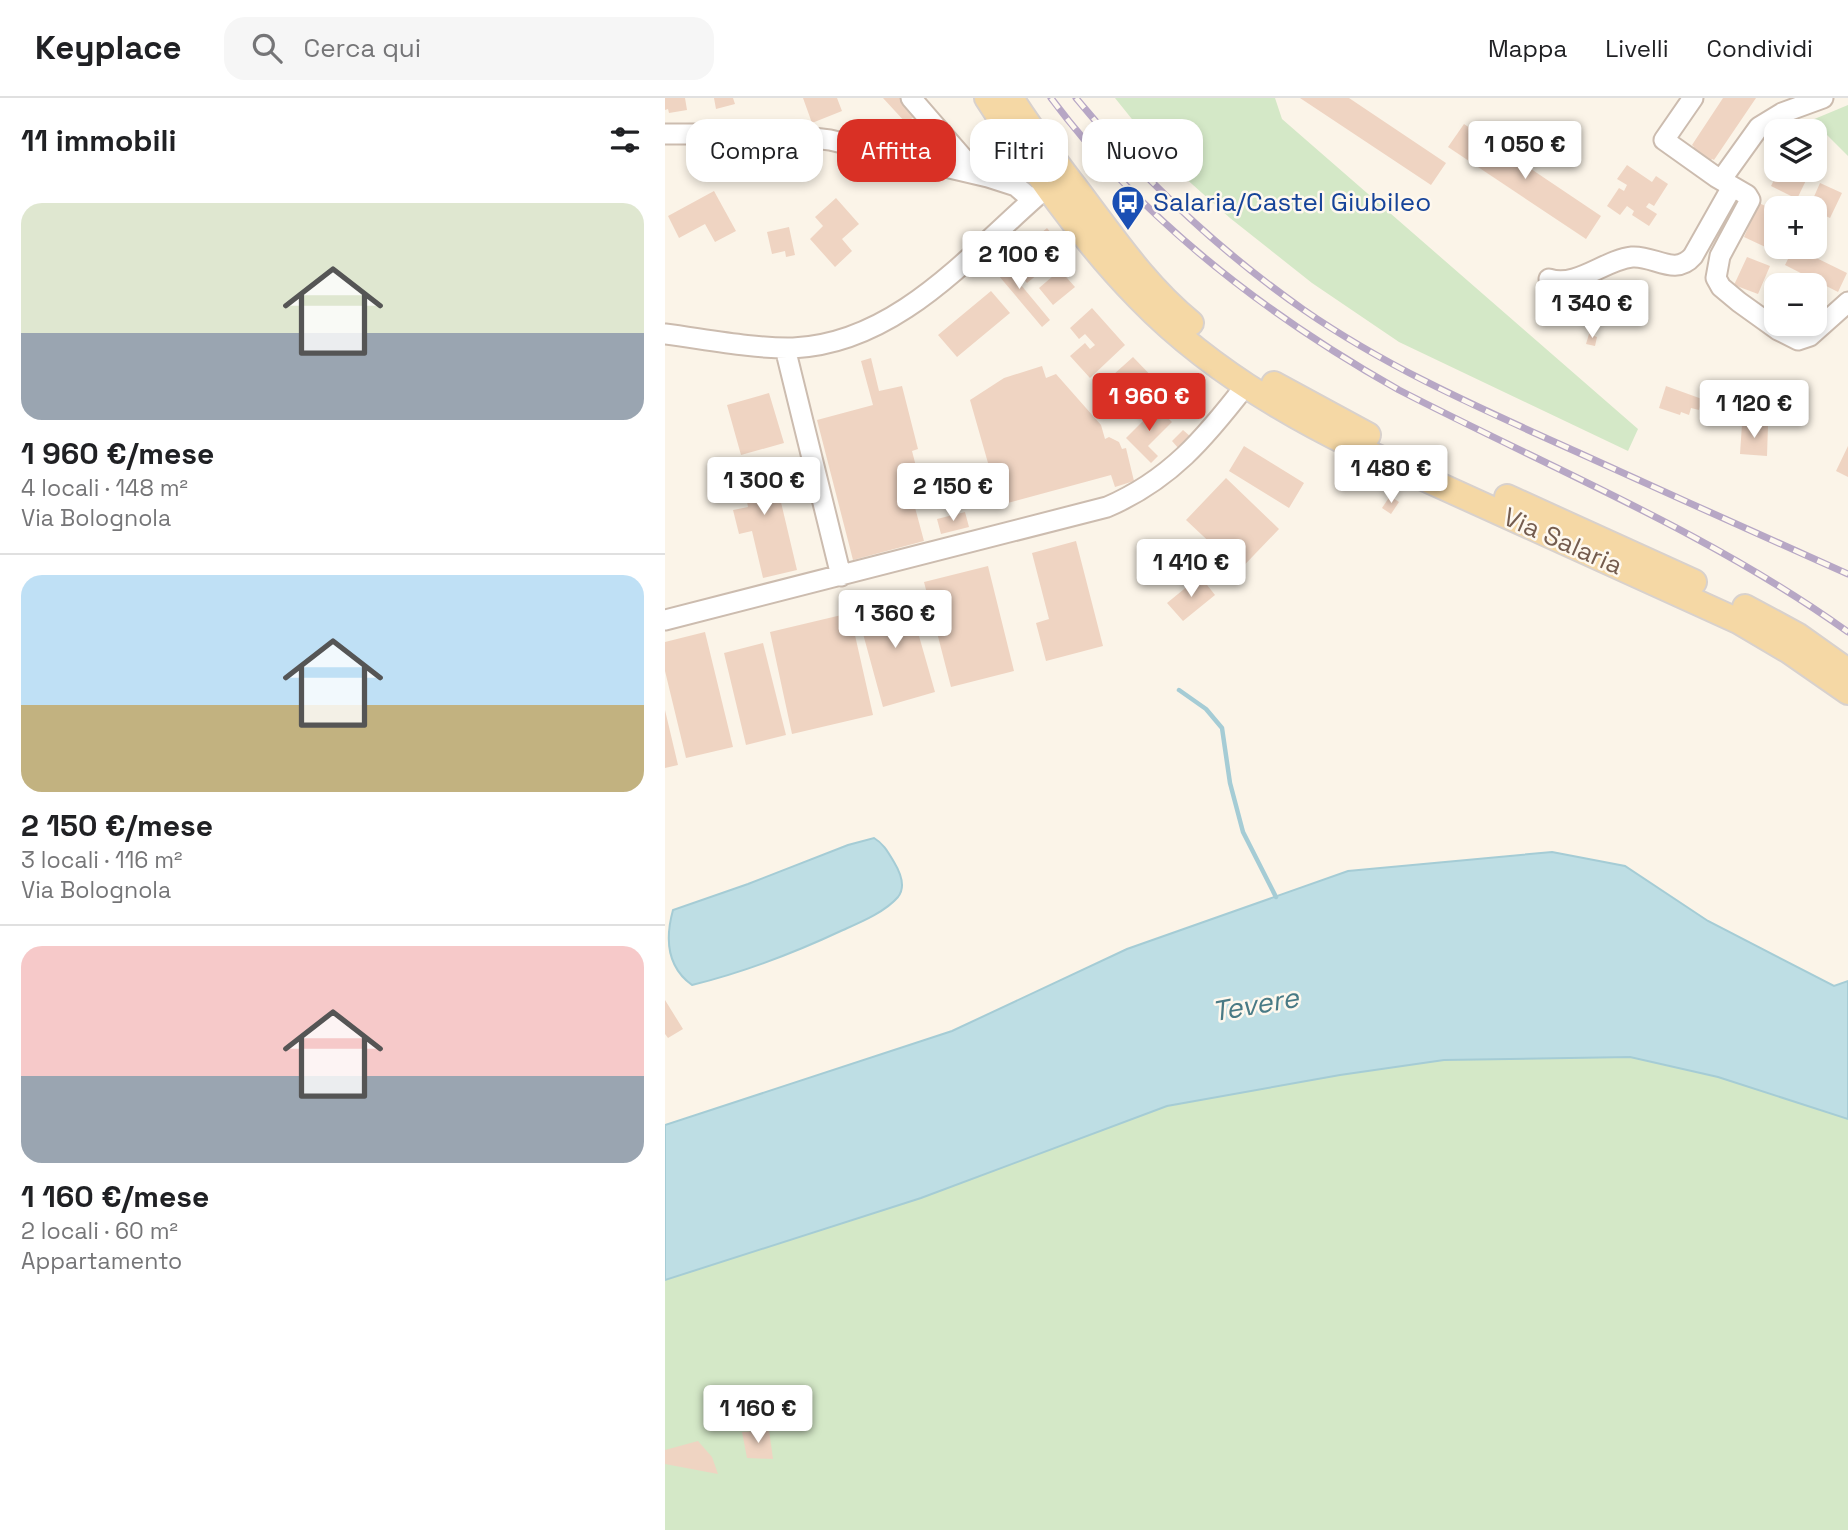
<!DOCTYPE html>
<html lang="it">
<head>
<meta charset="utf-8">
<style>
	:root { --surface:#fff; --page:#f6f6f6; --text:#202124; --muted:#757577; --line:#e0e0e0; --accent:#d93025 }
	body { margin:0; font-family:"Space Grotesk",sans-serif; background:var(--page); color:var(--text); height:100vh; display:flex; flex-direction:column; font-size:26px; white-space:nowrap }
	* { box-sizing:border-box; margin:0 }
	p { font-size:23px; color:var(--muted) }
	.icon { flex:none; width:38px; height:38px; fill:none; stroke:currentColor; stroke-width:2; stroke-linecap:round; stroke-linejoin:round }
	.map { position:relative; flex:1; overflow:hidden }
	.drawer { display:flex; flex-direction:column; background:var(--surface); width:665px }
	.drawer>* { flex:none }
	.top-card { position:absolute; left:21px; top:21px; width:665px; height:63px; display:flex; gap:14px }
	.buttons { position:absolute; left:1099px; top:21px; display:grid; gap:14px }
	.buttons a { display:grid; place-items:center; width:63px; height:63px; border-radius:14px; background:var(--surface); box-shadow:0 4px 10px #0003; font-size:35px }
	.price { position:absolute; translate:-50% -60px; padding:0 16px; border-radius:7px; background:#fff; color:#222; font-size:23px; line-height:46px; filter:drop-shadow(0 2px 4px #0008) }
	.price::after { content:''; position:absolute; left:50%; top:42px; width:21px; height:16px; margin-left:-10px; background:inherit; clip-path:polygon(0 0,100% 0,50% 100%) }
	.price.on { background:var(--accent); color:#fff }
	ul { padding:0; list-style:none }
	li { display:grid; align-content:center; gap:14px; height:371px; padding:0 21px }
	li+li { border-top:2px solid var(--line) }
	li span { display:grid; place-items:center; height:217px; border-radius:21px; color:#555 }
	li>.icon { margin-inline-start:auto }
	span .icon { width:126px; height:126px; fill:#fffc; stroke-width:1 }
	li b { font-size:30px }
	h2 { display:flex; justify-content:space-between; align-items:center; height:84px; padding:0 21px; font-size:30px }
	.tag { padding:0 24px; border-radius:21px; background:var(--surface); box-shadow:0 4px 10px #0003; font-size:24px; line-height:63px }
	.tag.on { background:var(--accent); color:#fff }
	header { display:flex; align-items:center; gap:42px; box-sizing:border-box; height:98px; padding:0 35px; background:var(--surface); border-bottom:2px solid var(--line) }
	header strong { font-size:33px }
	nav { display:flex; gap:38px; margin-inline-start:auto; font-size:24px }
	.search { width:490px; height:63px; background:var(--page); display:flex; align-items:center; gap:18px; box-sizing:border-box; padding:0 24px; border-radius:21px; color:var(--muted); font-size:26px }
	main { display:flex; flex:1; min-height:0 }
	.map>svg:first-child { display:block }
</style>
</head>
<body>
<header>
<strong>Keyplace</strong>
<div class="search"><svg class="icon" aria-label="search" viewBox="0 0 24 24"><circle cx="10" cy="10" r="6"/><path d="M15 15l6 6"/></svg>Cerca qui</div>
<nav><a>Mappa</a><a>Livelli</a><a>Condividi</a></nav>
</header>
<main>
<section class="drawer">
<h2>11 immobili<svg class="icon" aria-label="filters" viewBox="0 0 24 24"><path d="M4 7h16M4 17h16"/><circle cx="9" cy="7" r="2"/><circle cx="15" cy="17" r="2"/></svg></h2>
<ul>
<li><span style="background:linear-gradient(#dfe7d0 60%,#9aa5b1 0)"><svg class="icon" aria-label="home" viewBox="0 0 24 24"><path d="M3 11l9-7 9 7M6 9v11h12V9"/></svg></span><div><b>1 960 €/mese</b><p>4 locali · 148 m²</p><p>Via Bolognola</p></div></li>
<li><span style="background:linear-gradient(#bfe0f5 60%,#c2b280 0)"><svg class="icon" aria-label="home" viewBox="0 0 24 24"><path d="M3 11l9-7 9 7M6 9v11h12V9"/></svg></span><div><b>2 150 €/mese</b><p>3 locali · 116 m²</p><p>Via Bolognola</p></div></li>
<li><span style="background:linear-gradient(#f6c9c9 60%,#9aa5b1 0)"><svg class="icon" aria-label="home" viewBox="0 0 24 24"><path d="M3 11l9-7 9 7M6 9v11h12V9"/></svg></span><div><b>1 160 €/mese</b><p>2 locali · 60 m²</p><p>Appartamento</p></div></li>
</ul>
</section>
<div class="map">
<svg width="1183" height="1432" viewBox="0 0 1183 1432">
	<rect width="100%" height="100%" fill="#fbf4e8"/>
	<path fill="#d4e8c7" d="M 450,0 L 610,0 L 617,21 L 973,331 L 963,353 L 734,244 L 647,185 L 565,120 L 499,61 Z
		M 1183,7 L 1183,58 L 1147,22 Z
		M 879,959 L 965,959 L 1053,979 L 1183,1021 L 1183,1432 L 0,1432 L 0,1181 L 256,1100 L 502,1008 L 675,977 L 779,962 Z"/>
	<path fill="#bedee4" stroke="#a5ccd5" stroke-width="2" d="M 209,740 C 219,746 223,754 229,764 C 235,774 241,789 233,799 C 220,814 196,824 178,832 C 129,855 80,874 27,887 C 2,869 0,841 8,812 L 83,786 L 183,747 Z
		M 887,754 L 960,768 L 1043,823 L 1169,888 L 1183,883 L 1183,1021 L 1053,979 L 965,959 L 779,962 L 675,977 L 502,1008 L 256,1100 L 0,1182 L 0,1027 L 287,933 L 462,851 L 683,773 Z"/>
	<g fill="none" stroke-linecap="round" stroke-linejoin="round">
		<path stroke="#a5ccd5" stroke-width="4.5" d="M 514,592 L 541,611 L 557,630 L 565,685 L 578,734 L 611,799"/>
	</g>
	<path fill="#efd4c2" d="M 0,0 L 20,0 L 22,12 L 4,15 L 3,11 L 0,12 Z
		M 49,0 L 68,0 L 70,6 L 51,11 Z
		M 138,0 L 172,0 L 177,13 L 147,25 Z
		M 218,0 L 236,0 L 251,17 L 241,25 Z
		M 635,0 L 684,0 L 781,65 L 766,87 Z
		M 1058,0 L 1091,0 L 1049,62 L 1047,61 L 1042,67 L 1025,55 L 1029,49 L 1027,47 Z
		M 799,26 L 936,118 L 921,141 L 783,49 Z
		M 962,67 L 987,84 L 991,78 L 1003,86 L 989,108 L 984,105 L 981,109 L 992,116 L 984,128 L 967,117 L 969,113 L 962,108 L 955,117 L 942,108 L 954,90 L 959,93 L 962,87 L 952,81 Z
		M 1114,72 L 1146,72 L 1132,101 L 1106,88 Z
		M 1155,85 L 1177,95 L 1165,120 L 1150,113 L 1150,110 L 1144,110 Z
		M 49,93 L 71,133 L 50,144 L 40,126 L 14,140 L 3,118 Z
		M 171,100 L 194,126 L 177,141 L 187,153 L 170,169 L 145,141 L 158,128 L 150,119 Z
		M 1094,105 L 1111,113 L 1111,149 L 1114,149 L 1111,154 L 1079,139 Z
		M 124,129 L 130,157 L 121,159 L 120,153 L 107,156 L 102,134 Z
		M 382,130 L 401,153 L 362,185 L 343,163 Z
		M 1129,149 L 1182,175 L 1173,194 L 1120,167 Z
		M 332,158 L 385,222 L 377,229 L 323,165 Z
		M 1082,159 L 1105,168 L 1093,196 L 1069,187 Z
		M 395,172 L 410,189 L 388,207 L 374,190 Z
		M 1122,177 L 1144,187 L 1117,187 Z
		M 326,193 L 345,215 L 292,259 L 273,237 Z
		M 427,210 L 460,247 L 425,280 L 405,258 L 420,245 L 425,251 L 430,247 L 420,236 L 414,241 L 405,230 Z
		M 924,236 L 932,239 L 930,248 L 921,246 Z
		M 468,259 L 495,287 L 475,306 L 448,277 Z
		M 206,260 L 214,293 L 237,288 L 253,351 L 247,353 L 259,399 L 248,402 L 259,443 L 188,462 L 152,322 L 208,307 L 196,263 Z
		M 377,268 L 381,280 L 391,276 L 436,327 L 440,341 L 444,339 L 454,344 L 457,351 L 461,350 L 469,383 L 450,389 L 446,377 L 335,407 L 305,302 L 339,280 Z
		M 527,285 L 536,292 L 531,298 L 522,291 Z
		M 1001,288 L 1037,301 L 1034,312 L 1026,310 L 1024,317 L 1016,314 L 1015,317 L 994,310 Z
		M 104,295 L 119,345 L 76,357 L 62,307 Z
		M 492,309 L 507,324 L 483,348 L 493,358 L 486,365 L 461,340 Z
		M 1077,326 L 1103,327 L 1102,358 L 1075,356 Z
		M 518,332 L 526,339 L 514,351 L 507,343 Z
		M 579,348 L 639,385 L 624,410 L 564,373 Z
		M 1183,348 L 1183,379 L 1171,373 Z
		M 106,362 L 132,472 L 98,480 L 87,433 L 74,436 L 68,412 L 83,409 L 79,388 L 65,391 L 61,373 Z
		M 561,380 L 614,431 L 566,481 L 546,461 L 554,453 L 521,422 Z
		M 725,398 L 734,404 L 726,416 L 717,410 Z
		M 300,414 L 304,429 L 276,436 L 272,421 Z
		M 411,443 L 438,548 L 381,563 L 371,525 L 384,521 L 367,455 Z
		M 323,468 L 349,573 L 286,589 L 259,484 Z
		M 535,478 L 550,497 L 518,523 L 502,505 Z
		M 242,496 L 270,594 L 218,609 L 191,510 Z
		M 185,515 L 208,617 L 127,636 L 105,534 Z
		M 40,534 L 68,649 L 21,660 L 0,573 L 0,544 Z
		M 98,545 L 121,637 L 81,647 L 59,555 Z
		M 0,612 L 13,667 L 0,670 Z
		M 0,902 L 18,931 L 3,940 L 0,936 Z
		M 104,1332 L 108,1361 L 82,1360 L 77,1334 Z
		M 33,1343 L 47,1359 L 53,1376 L 0,1366 L 0,1352 Z"/>
	<g fill="none" stroke-linecap="round" stroke-linejoin="round">
		<defs>
			<path id="minor" d="M 246,0 L 312,76
				M 1028,0 L 999,42 L 1051,79 L 1082,97 L 1085,102 L 1055,158 L 1051,180 L 1056,189 L 1074,204 L 1113,232 L 1133,242 L 1145,238 L 1183,204
				M 0,36 L 115,36 L 165,42 L 323,79 L 351,88 L 367,102
				M 1056,82 L 1094,29 L 1117,15 L 1158,0
				M 884,181 C 912,190 939,162 967,159 C 989,157 1010,179 1028,158 L 1067,89
				M 0,236 C 39,241 90,251 128,250 C 239,245 313,145 393,80
				M 120,250 L 176,478
				M 0,522 L 442,409 C 505,382 540,340 581,287"/>
			<path id="major" d="M 322,0 C 366,68 417,142 474,200 C 534,262 610,310 688,348 L 1073,523 L 1124,553 L 1183,594
				M 346,0 C 368,35 393,67 418,100 C 451,144 483,190 526,225
				M 609,286 L 703,337
				M 842,399 L 1029,484
				M 1080,509 L 1132,537 L 1177,569"/>
		</defs>
		<use href="#minor" stroke="#ccbcaf" stroke-width="23"/>
		<use href="#major" stroke="#d8d1cd" stroke-width="28"/>
		<use href="#minor" stroke="#fff" stroke-width="19"/>
		<use href="#major" stroke="#f5d8a5" stroke-width="24"/>
		<defs>
			<path id="rail" d="M 386,0 C 478,123 601,217 734,292 C 885,370 1045,435 1183,534
				M 411,0 C 478,81 553,152 639,212 C 724,271 819,312 912,354 C 1002,395 1093,436 1183,476"/>
		</defs>
		<use href="#rail" stroke="#b7a7c5" stroke-width="7"/>
		<use href="#rail" stroke="#fef8ee" stroke-width="4.5" stroke-dasharray="13" stroke-linecap="butt"/>
	</g>
	<defs>
		<symbol id="bus-pin" viewBox="-11 -11 22 30"><path d="M0 17L-7.5 6A9.5 9.5 0 1 1 7.5 6Z" fill="#1a4fb4" stroke="#fef8ee"/><path d="M-5-6H5V4H4V6H2V4H-2V6H-4V4H-5ZM-3.5-4V0h7V-4ZM-3.5 1.2v1.5H-2V1.2ZM2 1.2v1.5H3.5V1.2Z" fill="#fff"/></symbol>
	</defs>
	<g fill-rule="evenodd">
		<use href="#bus-pin" x="444" y="85" width="38" height="52"/>
	</g>
	<g text-anchor="middle" stroke-width="5" stroke-linejoin="round" paint-order="stroke">
		<g font-size="26" fill="#164399" stroke="#fef8ee" text-anchor="start">
			<text x="488" y="113">Salaria/Castel Giubileo</text>
		</g>
		<g font-size="26" fill="#745c4e" stroke="#fef8ee">
			<text transform="translate(898 443) rotate(24)" y="9">Via Salaria</text>
		</g>
		<g font-size="28" font-style="italic" fill="#497a85" stroke="#fef8ee">
			<text transform="translate(590 906) rotate(-10)" y="10">Tevere</text>
		</g>
	</g>
</svg>
<div class="buttons">
<a><svg class="icon" aria-label="layers" viewBox="0 0 24 24"><path d="M12 4l9 5-9 5-9-5zM3 14l9 5 9-5"/></svg></a>
<a>+</a>
<a>−</a>
</div>
<b class="price" style="left:860px;top:83px">1 050 €</b>
<b class="price" style="left:354px;top:193px">2 100 €</b>
<b class="price" style="left:927px;top:242px">1 340 €</b>
<b class="price on" style="left:484px;top:335px">1 960 €</b>
<b class="price" style="left:1089px;top:342px">1 120 €</b>
<b class="price" style="left:726px;top:407px">1 480 €</b>
<b class="price" style="left:99px;top:419px">1 300 €</b>
<b class="price" style="left:288px;top:425px">2 150 €</b>
<b class="price" style="left:526px;top:501px">1 410 €</b>
<b class="price" style="left:230px;top:552px">1 360 €</b>
<b class="price" style="left:93px;top:1347px">1 160 €</b>
<div class="top-card">
<a class="tag">Compra</a>
<a class="tag on">Affitta</a>
<a class="tag">Filtri</a>
<a class="tag">Nuovo</a>
</div>
</div>
</main>
</body>
</html>
